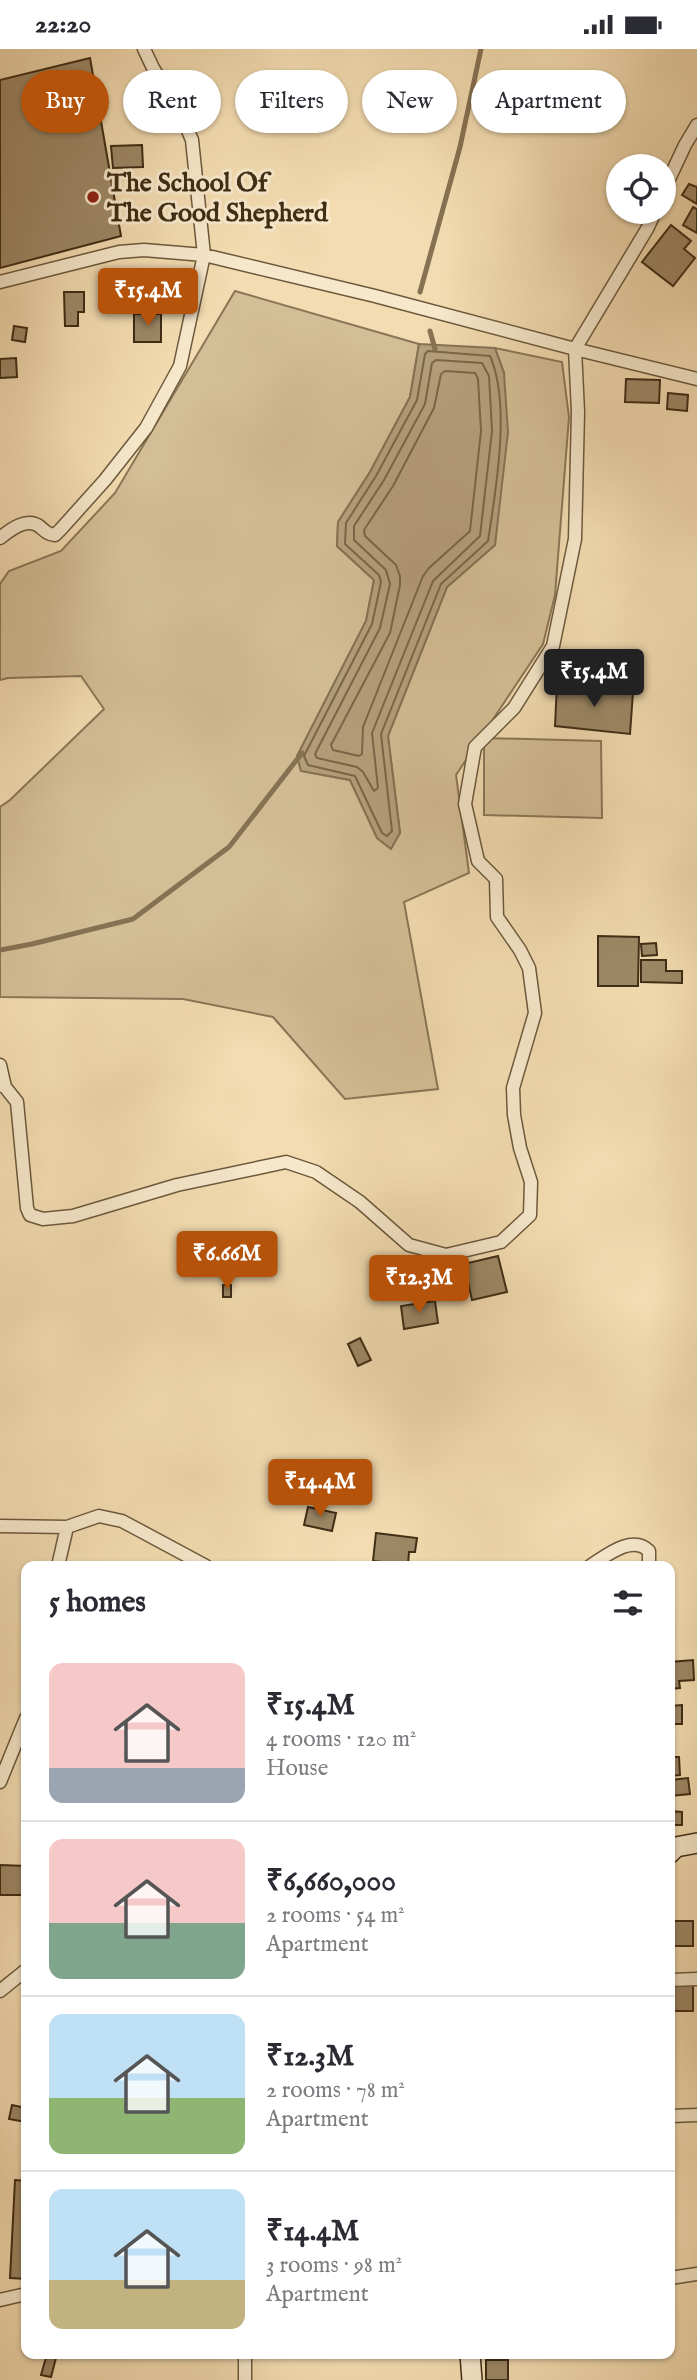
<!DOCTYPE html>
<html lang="en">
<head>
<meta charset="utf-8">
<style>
	:root { --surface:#fff; --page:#f2f2f3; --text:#2b2b33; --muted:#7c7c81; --line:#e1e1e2; --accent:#b45309 }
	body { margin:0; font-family:"IM FELL English",serif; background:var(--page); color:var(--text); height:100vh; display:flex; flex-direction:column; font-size:26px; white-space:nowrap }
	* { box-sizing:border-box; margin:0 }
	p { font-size:23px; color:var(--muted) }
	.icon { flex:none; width:38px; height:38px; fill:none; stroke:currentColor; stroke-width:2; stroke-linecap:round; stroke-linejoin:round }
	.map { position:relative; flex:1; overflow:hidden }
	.sheet { position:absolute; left:21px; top:1512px; width:654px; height:798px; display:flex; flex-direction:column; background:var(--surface); border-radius:14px; box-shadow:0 2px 5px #0004 }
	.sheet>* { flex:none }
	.top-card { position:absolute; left:21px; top:21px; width:656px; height:63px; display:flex; gap:14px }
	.fabs { position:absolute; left:606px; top:105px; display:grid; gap:14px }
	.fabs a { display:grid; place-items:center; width:70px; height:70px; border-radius:50%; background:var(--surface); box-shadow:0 2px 5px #0004; font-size:35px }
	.price { position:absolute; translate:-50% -60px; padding:0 16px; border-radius:7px; background:var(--accent); color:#fff; font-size:23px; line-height:46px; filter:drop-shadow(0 2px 4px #0008) }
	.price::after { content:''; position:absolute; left:50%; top:42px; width:21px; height:16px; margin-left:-10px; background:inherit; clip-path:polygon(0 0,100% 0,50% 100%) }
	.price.active { background:#222; color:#fff }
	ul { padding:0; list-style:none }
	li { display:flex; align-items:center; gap:21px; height:175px; padding:0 28px }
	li+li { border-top:2px solid var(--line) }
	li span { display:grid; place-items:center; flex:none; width:196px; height:140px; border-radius:14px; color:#555 }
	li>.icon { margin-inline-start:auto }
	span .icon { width:84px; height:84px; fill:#fffc; stroke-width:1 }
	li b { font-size:30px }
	h2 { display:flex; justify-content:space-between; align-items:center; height:84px; padding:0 28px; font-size:30px }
	.tag { padding:0 24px; border-radius:32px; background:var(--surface); box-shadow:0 2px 5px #0004; font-size:24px; line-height:63px }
	.tag.active { background:var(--accent); color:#fff }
	.status { display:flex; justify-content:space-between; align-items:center; height:49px; padding:0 35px; background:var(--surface); direction:ltr }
	.status svg { height:19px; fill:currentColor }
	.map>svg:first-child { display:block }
</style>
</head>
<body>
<div class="status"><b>22:20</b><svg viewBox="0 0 49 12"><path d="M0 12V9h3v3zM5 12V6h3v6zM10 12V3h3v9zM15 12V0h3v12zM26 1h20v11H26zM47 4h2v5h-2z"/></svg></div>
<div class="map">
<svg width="697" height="2331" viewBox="0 0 697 2331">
	<rect width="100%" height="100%" fill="#f3dcb1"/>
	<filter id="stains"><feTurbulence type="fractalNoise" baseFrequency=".00286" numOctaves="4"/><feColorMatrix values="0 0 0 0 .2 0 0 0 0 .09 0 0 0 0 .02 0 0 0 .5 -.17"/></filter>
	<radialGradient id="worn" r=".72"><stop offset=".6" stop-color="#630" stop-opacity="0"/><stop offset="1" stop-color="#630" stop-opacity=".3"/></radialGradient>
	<path fill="#d4be96" stroke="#8a7656" stroke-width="2" d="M 235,242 L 419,295 L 410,348 L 370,423 L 338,473 L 337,497 L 374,531 L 366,572 L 297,707 L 301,722 L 350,731 L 377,788 L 400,784 L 388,687 L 447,538 L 495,496 L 504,324 L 495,299 L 562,313 L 569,368 L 555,546 L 543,595 L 456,726 L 469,824 L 404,853 L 438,1040 L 345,1050 L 273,968 L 183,950 L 0,948 L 0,758 L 10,751 L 104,660 L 81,627 L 8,629 L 0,631 L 0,535 L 9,522 L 61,502 L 115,444 Z
		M 484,689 L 601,692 L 602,769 L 484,766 Z"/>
	<path fill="#b6a07c" stroke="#867253" stroke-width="2" d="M 419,295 L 495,299 L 504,324 L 508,383 L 495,496 L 447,538 L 388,687 L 400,784 L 391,800 L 377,789 L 350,731 L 301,722 L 297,707 L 366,572 L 374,531 L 337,497 L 338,473 L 370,423 L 410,348 Z"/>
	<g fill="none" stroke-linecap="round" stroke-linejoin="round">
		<path stroke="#7a6648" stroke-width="2" d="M 428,302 L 490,307 C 511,355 496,440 488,492 L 441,535 L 381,685 L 392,782 L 387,787 L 382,784 L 355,727 L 308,716 L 304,707 L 372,575 L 381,533 L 379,526 L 345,495 L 346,474 L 376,427 L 417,351 L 425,305 Z
			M 436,311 L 482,314 L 489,327 L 492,382 L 480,487 L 433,532 L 372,684 L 378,739 L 374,742 L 363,723 L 357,718 L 317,709 L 315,705 L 380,579 L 390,535 L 386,521 L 354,491 L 354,477 L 384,431 L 425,355 L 432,314 Z
			M 445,322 L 475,324 L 478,330 L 481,382 L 470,482 L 429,519 L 423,527 L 363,678 L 362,705 L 359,707 L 333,701 L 331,696 L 390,584 L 400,536 L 400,527 L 396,516 L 365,487 L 364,481 L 393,437 L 434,359 L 441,325 Z"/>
		<path stroke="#867253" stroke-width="5" d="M 420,243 L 460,98 L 481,0
			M 430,282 L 435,300
			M 0,901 L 32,895 L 133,870 L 229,798 L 302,704"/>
	</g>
	<path fill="#9d8866" stroke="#3f2d15" stroke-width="2" d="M 90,9 L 121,187 L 0,219 L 0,31 Z
		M 142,96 L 143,118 L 113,119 L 111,97 Z
		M 689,135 L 697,138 L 697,155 L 682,146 Z
		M 693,158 L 697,160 L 697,184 L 683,176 Z
		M 671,176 L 691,192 L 684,200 L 695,209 L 673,237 L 642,213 Z
		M 111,225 L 136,226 L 136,250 L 110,250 Z
		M 64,243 L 84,243 L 84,263 L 78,263 L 78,277 L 65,277 Z
		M 134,265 L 161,265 L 161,293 L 134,293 Z
		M 14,277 L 27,279 L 25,293 L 12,291 Z
		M 16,309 L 17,328 L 0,329 L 0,310 Z
		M 626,330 L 660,331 L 659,354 L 625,353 Z
		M 668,344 L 688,346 L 687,362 L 667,360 Z
		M 557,634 L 633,643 L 630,685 L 555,677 Z
		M 598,887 L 639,888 L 638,937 L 598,937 Z
		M 656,894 L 657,906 L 642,907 L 641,895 Z
		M 641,911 L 666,911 L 666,922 L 682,922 L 682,934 L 641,933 Z
		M 498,1207 L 507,1243 L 472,1251 L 464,1215 Z
		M 223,1236 L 231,1236 L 231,1248 L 223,1248 Z
		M 435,1252 L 438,1274 L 404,1280 L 401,1257 Z
		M 360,1289 L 371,1311 L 358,1317 L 348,1295 Z
		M 308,1458 L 336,1464 L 332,1482 L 304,1476 Z
		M 376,1484 L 417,1489 L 415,1503 L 409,1503 L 408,1516 L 373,1512 Z
		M 693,1611 L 694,1631 L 679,1632 L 680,1639 L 670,1640 L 670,1613 Z
		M 682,1656 L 682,1675 L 670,1675 L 670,1657 Z
		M 670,1708 L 679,1708 L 680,1726 L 670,1727 Z
		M 688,1729 L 690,1745 L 670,1747 L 670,1731 Z
		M 670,1762 L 682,1763 L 682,1776 L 670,1776 Z
		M 0,1816 L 26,1817 L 26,1846 L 0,1846 Z
		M 670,1872 L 693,1872 L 693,1897 L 670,1897 Z
		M 670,1930 L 693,1931 L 693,1962 L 670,1962 Z
		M 12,2056 L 26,2059 L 26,2073 L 9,2070 Z
		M 15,2131 L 26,2132 L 26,2230 L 10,2229 Z
		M 47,2305 L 57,2305 L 51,2328 L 41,2326 Z
		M 486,2311 L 508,2311 L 508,2331 L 486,2331 Z"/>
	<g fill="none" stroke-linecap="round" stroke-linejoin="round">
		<defs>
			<path id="street" d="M 663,143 L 685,96 L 697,76
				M 0,233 L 119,203 L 144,201 L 204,206 L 375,247 L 575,300 L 647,180 L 655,163
				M 0,489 C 10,481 26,468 39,477 C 45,482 47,485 55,486 L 61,480 L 105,431 L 146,379 L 180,317 L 204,206 L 192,91 L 181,65 L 153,19 L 144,0
				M 0,1016 L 5,1038
				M 0,1036 L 5,1038 L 17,1053 L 27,1159 L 30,1166 L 43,1170 L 73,1167 L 177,1136 L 286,1113 L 316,1123 L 360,1153 L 409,1196 L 446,1206 L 501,1193 L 530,1166 L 531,1133 L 520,1099 L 514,1066 L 513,1039 L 535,964 L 529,919 L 520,901 L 497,868 L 496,830 L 478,812 L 465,755 L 475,698 L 514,659 L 553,597 L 575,490 L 578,363 L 575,300 L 697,330
				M 0,1477 L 67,1478 L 99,1467 L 122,1472 L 206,1517
				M 58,1517 L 67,1478
				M 590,1517 C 606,1507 632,1485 649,1502 L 649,1517
				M 0,1733 L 26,1669
				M 670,1931 L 697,1930
				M 0,1942 L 26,1921
				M 670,2067 L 697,2066
				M 670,2229 L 697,2225
				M 0,2251 L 26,2245
				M 245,2305 L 245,2331"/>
			<path id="secondary" d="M 670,1804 L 676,1798 L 697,1794
				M 470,2305 L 472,2331"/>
		</defs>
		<use href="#street" stroke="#6c593c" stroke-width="15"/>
		<use href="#secondary" stroke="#3f2d15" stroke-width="22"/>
		<use href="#street" stroke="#f7e8cc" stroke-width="12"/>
		<use href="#secondary" stroke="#f7e8cc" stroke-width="19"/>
	</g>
	<circle fill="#8f2418" stroke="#f7e8cc" stroke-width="2.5" cx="93" cy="148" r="7"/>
	<g text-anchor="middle" stroke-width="6" stroke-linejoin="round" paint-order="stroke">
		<g font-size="26" font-weight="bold" fill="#3f2d15" stroke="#f7e8cc" text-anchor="start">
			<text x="107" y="142">The School Of<tspan x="107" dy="30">The Good Shepherd</tspan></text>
		</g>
	</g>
	<rect width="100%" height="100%" filter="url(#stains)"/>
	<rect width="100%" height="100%" fill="url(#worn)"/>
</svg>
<div class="fabs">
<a><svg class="icon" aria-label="locate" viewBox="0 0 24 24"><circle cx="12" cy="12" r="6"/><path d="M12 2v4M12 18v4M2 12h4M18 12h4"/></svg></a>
</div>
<b class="price" style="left:148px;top:279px">₹15.4M</b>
<b class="price active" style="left:594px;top:660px">₹15.4M</b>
<b class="price" style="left:227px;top:1242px">₹6.66M</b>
<b class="price" style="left:419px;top:1266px">₹12.3M</b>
<b class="price" style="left:320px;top:1470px">₹14.4M</b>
<div class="top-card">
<a class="tag active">Buy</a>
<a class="tag">Rent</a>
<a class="tag">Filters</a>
<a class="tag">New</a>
<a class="tag">Apartment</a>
</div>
<section class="sheet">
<h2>5 homes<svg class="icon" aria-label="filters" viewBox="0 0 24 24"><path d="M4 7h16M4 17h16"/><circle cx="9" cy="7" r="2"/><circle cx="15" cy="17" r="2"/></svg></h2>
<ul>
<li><span style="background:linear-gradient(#f6c9c9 75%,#9aa5b1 0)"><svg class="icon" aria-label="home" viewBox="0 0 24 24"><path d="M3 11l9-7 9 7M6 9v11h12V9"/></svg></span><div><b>₹15.4M</b><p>4 rooms · 120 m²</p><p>House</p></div></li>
<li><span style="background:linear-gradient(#f6c9c9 60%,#7fa58c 0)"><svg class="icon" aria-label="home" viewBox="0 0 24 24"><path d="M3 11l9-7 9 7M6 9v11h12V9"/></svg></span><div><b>₹6,660,000</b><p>2 rooms · 54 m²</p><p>Apartment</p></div></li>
<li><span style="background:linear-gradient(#bfe0f5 60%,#8fb573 0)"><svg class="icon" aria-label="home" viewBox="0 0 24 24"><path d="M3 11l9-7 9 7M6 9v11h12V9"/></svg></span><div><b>₹12.3M</b><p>2 rooms · 78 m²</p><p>Apartment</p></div></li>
<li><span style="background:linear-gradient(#bfe0f5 65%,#c2b280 0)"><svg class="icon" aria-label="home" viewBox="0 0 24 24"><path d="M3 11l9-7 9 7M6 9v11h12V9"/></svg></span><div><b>₹14.4M</b><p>3 rooms · 98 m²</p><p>Apartment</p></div></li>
</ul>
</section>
</div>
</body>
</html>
